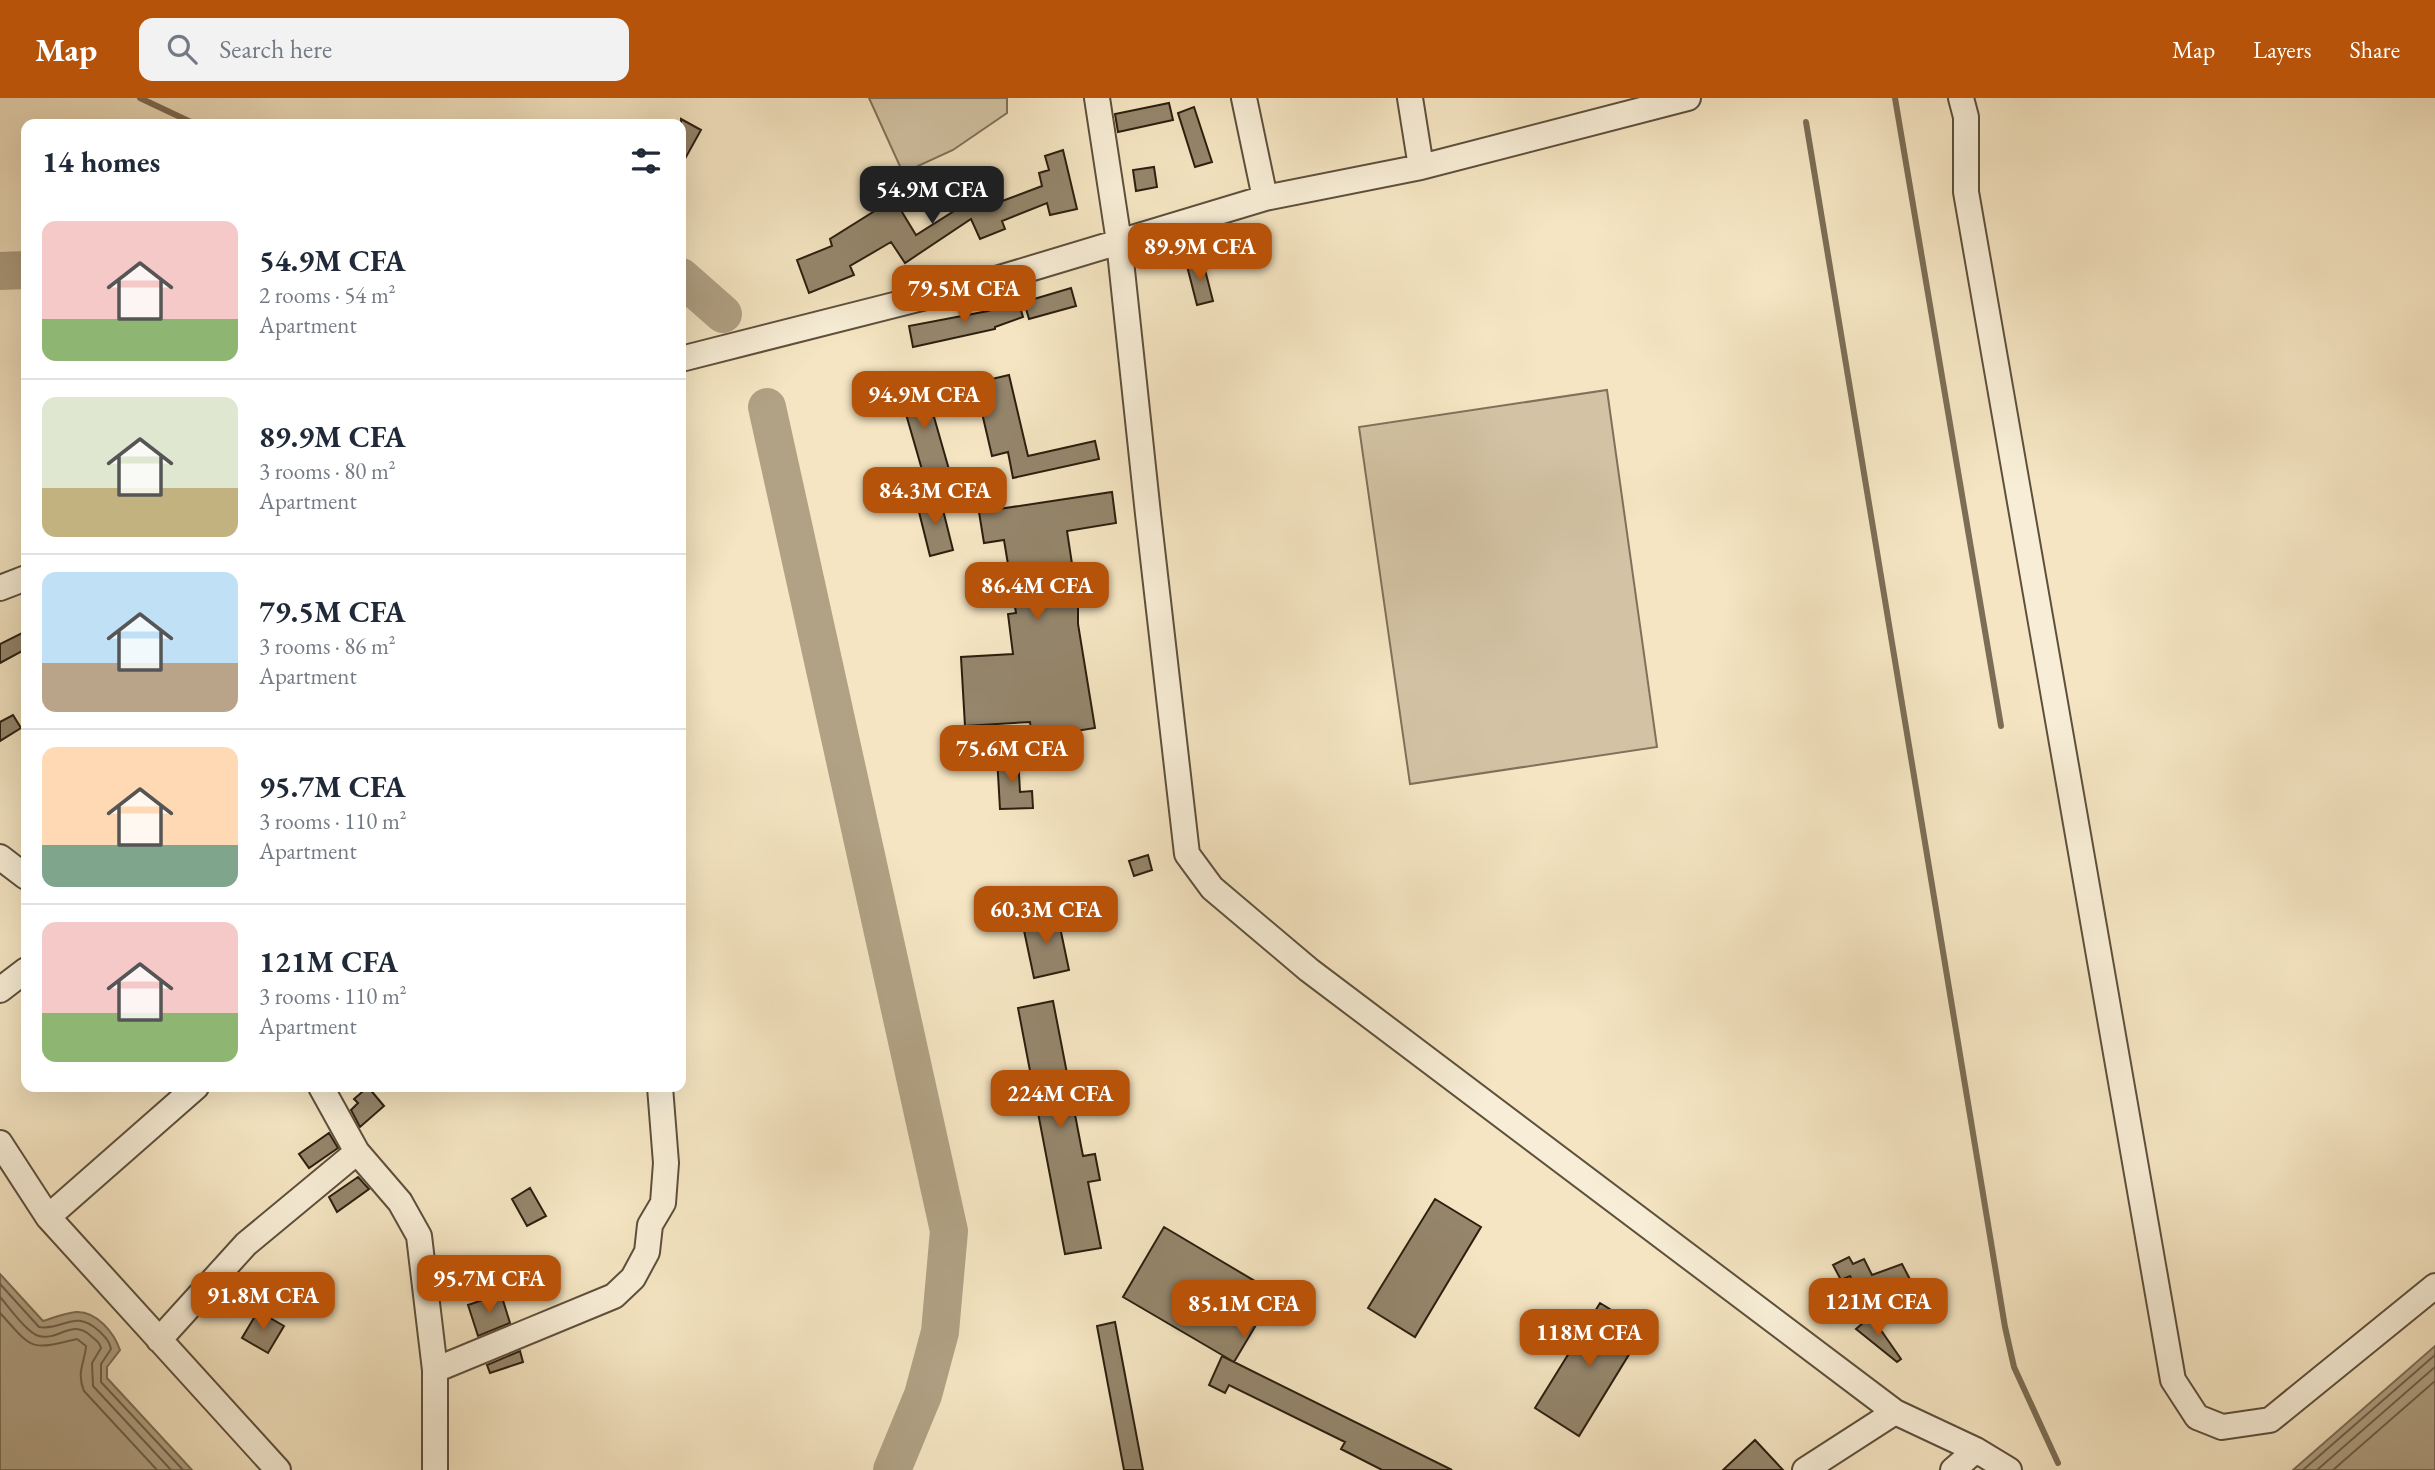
<!DOCTYPE html>
<html lang="en">
<head>
<meta charset="utf-8">
<style>
	:root { --surface:#fff; --page:#f2f2f3; --text:#1f2937; --muted:#747a83; --line:#e0e1e3; --accent:#b45309 }
	body { margin:0; font-family:"EB Garamond",serif; background:var(--page); color:var(--text); height:100vh; display:flex; flex-direction:column; font-size:26px; white-space:nowrap }
	* { box-sizing:border-box; margin:0 }
	p { font-size:23px; color:var(--muted) }
	.icon { flex:none; width:38px; height:38px; fill:none; stroke:currentColor; stroke-width:2; stroke-linecap:round; stroke-linejoin:round }
	.map { position:relative; flex:1; overflow:hidden }
	.panel { position:absolute; left:21px; top:21px; width:665px; height:973px; display:flex; flex-direction:column; background:var(--surface); border-radius:14px; box-shadow:0 7px 28px #0002 }
	.panel>* { flex:none }
	.price { position:absolute; translate:-50% -60px; padding:0 16px; border-radius:14px; background:var(--accent); color:#fff; font-size:23px; line-height:46px; filter:drop-shadow(0 2px 4px #0008) }
	.price::after { content:''; position:absolute; left:50%; top:42px; width:21px; height:16px; margin-left:-10px; background:inherit; clip-path:polygon(0 0,100% 0,50% 100%) }
	.price.selected { background:#222; color:#fff }
	ul { padding:0; list-style:none }
	li { display:flex; align-items:center; gap:21px; height:175px; padding:0 21px }
	li+li { border-top:2px solid var(--line) }
	li span { display:grid; place-items:center; flex:none; width:196px; height:140px; border-radius:14px; color:#555 }
	li>.icon { margin-inline-start:auto }
	span .icon { width:84px; height:84px; fill:#fffc; stroke-width:1 }
	li b { font-size:30px }
	h2 { display:flex; justify-content:space-between; align-items:center; height:84px; padding:0 21px; font-size:30px }
	header { display:flex; align-items:center; gap:42px; box-sizing:border-box; height:98px; padding:0 35px; background:var(--accent); color:#fff }
	header strong { font-size:33px }
	nav { display:flex; gap:38px; margin-inline-start:auto; font-size:24px }
	.search { width:490px; height:63px; background:var(--page); display:flex; align-items:center; gap:18px; box-sizing:border-box; padding:0 24px; border-radius:14px; color:var(--muted); font-size:26px }
	.map>svg:first-child { display:block }
</style>
</head>
<body>
<header>
<strong>Map</strong>
<div class="search"><svg class="icon" aria-label="search" viewBox="0 0 24 24"><circle cx="10" cy="10" r="6"/><path d="M15 15l6 6"/></svg>Search here</div>
<nav><a>Map</a><a>Layers</a><a>Share</a></nav>
</header>
<div class="map">
<svg width="2435" height="1372" viewBox="0 0 2435 1372">
	<rect width="100%" height="100%" fill="#f5e5c2"/>
	<filter id="stains"><feTurbulence type="fractalNoise" baseFrequency=".00286" numOctaves="4"/><feColorMatrix values="0 0 0 0 .2 0 0 0 0 .09 0 0 0 0 .02 0 0 0 .5 -.17"/></filter>
	<radialGradient id="worn" r=".72"><stop offset=".6" stop-color="#630" stop-opacity="0"/><stop offset="1" stop-color="#630" stop-opacity=".3"/></radialGradient>
	<path fill="#d3c3a4" stroke="#80715a" stroke-width="2" d="M 869,0 L 1007,0 L 1007,15 L 953,52 L 903,75 Z
		M 1607,292 L 1657,649 L 1410,686 L 1359,329 Z"/>
	<path fill="#b1a285" stroke="#7c6e56" stroke-width="2" d="M 0,1176 L 43,1223 C 53,1220 65,1215 76,1214 C 97,1213 114,1235 120,1252 L 107,1269 L 107,1280 L 192,1372 L 0,1372 Z
		M 2435,1248 L 2435,1372 L 2293,1372 Z"/>
	<g fill="none" stroke-linecap="round" stroke-linejoin="round">
		<path stroke="#6e604a" stroke-width="2" d="M 0,1186 L 39,1229 C 64,1233 74,1210 99,1233 C 105,1239 109,1242 111,1251 L 101,1266 L 101,1284 L 183,1372
			M 0,1199 C 9,1209 27,1235 39,1238 C 59,1243 72,1220 91,1238 C 96,1242 99,1244 101,1250 L 92,1265 L 93,1288 L 171,1372
			M 0,1215 C 33,1251 28,1253 77,1241 L 86,1248 C 85,1264 76,1274 84,1293 L 157,1372
			M 2303,1372 L 2435,1257
			M 2317,1372 L 2435,1269
			M 2333,1372 L 2435,1283"/>
		<path stroke="#7c6e56" stroke-width="6" d="M 140,0 L 195,26
			M 1895,0 L 2001,628
			M 1806,24 L 2005,1229 L 2014,1269 L 2058,1365"/>
		<path stroke="#b1a285" stroke-width="38" d="M 0,173 L 26,172
			M 681,179 L 723,216
			M 767,309 L 949,1133 L 940,1234 L 923,1297 L 892,1372"/>
	</g>
	<path fill="#95866c" stroke="#2c1f0f" stroke-width="2" d="M 1169,5 L 1173,22 L 1118,34 L 1115,16 Z
		M 1194,9 L 1212,64 L 1195,69 L 1178,15 Z
		M 681,21 L 701,32 L 681,68 Z
		M 1063,52 L 1077,111 L 1050,117 L 1047,105 L 1002,123 L 1005,131 L 980,141 L 971,121 L 905,165 L 891,144 L 850,168 L 854,177 L 809,195 L 797,162 L 832,148 L 830,141 L 894,101 L 916,137 L 965,106 L 963,101 L 983,93 L 989,108 L 1042,88 L 1039,75 L 1049,72 L 1045,58 Z
		M 1154,69 L 1157,89 L 1136,93 L 1133,72 Z
		M 1203,164 L 1213,203 L 1197,207 L 1187,168 Z
		M 1071,190 L 1076,208 L 1029,221 L 1024,204 Z
		M 1018,203 L 1023,219 L 995,229 L 995,231 L 913,249 L 909,228 L 988,213 Z
		M 922,277 L 952,382 L 927,389 L 897,285 Z
		M 1009,277 L 1028,358 L 1095,343 L 1099,361 L 1013,380 L 1008,354 L 992,358 L 975,285 Z
		M 1112,394 L 1116,425 L 1067,433 L 1078,505 L 1078,526 L 1095,630 L 1032,640 L 1030,624 L 965,628 L 961,559 L 1013,556 L 1008,516 L 1016,515 L 1004,442 L 984,445 L 979,414 Z
		M 940,400 L 953,452 L 930,458 L 917,406 Z
		M 26,533 L 26,551 L 0,565 L 0,546 Z
		M 13,617 L 21,630 L 0,643 L 0,624 Z
		M 1018,658 L 1020,694 L 1032,693 L 1033,710 L 1000,711 L 997,659 Z
		M 1148,757 L 1152,772 L 1134,778 L 1129,763 Z
		M 1057,815 L 1069,872 L 1034,880 L 1022,823 Z
		M 1053,903 L 1083,1058 L 1095,1056 L 1100,1082 L 1088,1084 L 1101,1150 L 1065,1156 L 1018,910 Z
		M 368,989 L 384,1008 L 360,1029 L 351,1012 L 358,1005 L 354,1001 Z
		M 329,1035 L 338,1050 L 309,1070 L 299,1056 Z
		M 358,1079 L 369,1091 L 337,1114 L 329,1099 Z
		M 530,1090 L 546,1118 L 527,1128 L 512,1101 Z
		M 1435,1101 L 1481,1129 L 1415,1239 L 1368,1210 Z
		M 1164,1129 L 1275,1195 L 1234,1264 L 1452,1372 L 1382,1372 L 1341,1351 L 1345,1344 L 1229,1287 L 1225,1295 L 1209,1287 L 1222,1258 L 1234,1264 L 1123,1199 Z
		M 1849,1159 L 1853,1166 L 1864,1161 L 1872,1177 L 1902,1166 L 1914,1189 L 1866,1212 L 1850,1178 L 1841,1182 L 1833,1167 Z
		M 526,1160 L 531,1179 L 498,1189 L 485,1172 Z
		M 501,1196 L 510,1225 L 478,1238 L 468,1207 Z
		M 1600,1205 L 1644,1232 L 1579,1338 L 1535,1310 Z
		M 258,1213 L 284,1228 L 268,1255 L 242,1240 Z
		M 1871,1218 L 1901,1261 L 1897,1264 L 1856,1231 Z
		M 1115,1224 L 1143,1372 L 1124,1372 L 1097,1228 Z
		M 520,1253 L 523,1264 L 490,1275 L 487,1267 Z
		M 1755,1342 L 1783,1372 L 1723,1372 Z"/>
	<g fill="none" stroke-linecap="round" stroke-linejoin="round">
		<defs>
			<path id="minor" d="M 1097,0 L 1119,144 L 1148,416 L 1187,756 L 1212,790 L 1309,872 L 1895,1314 L 1976,1352 L 2009,1372
				M 1244,0 L 1265,100
				M 1410,0 L 1421,69
				M 1961,0 L 1966,19 L 1966,94 L 2173,1282 L 2197,1319 L 2222,1329 L 2270,1322 L 2435,1188
				M 681,261 L 993,182 L 1265,100 L 1421,69 L 1688,0
				M 0,490 L 26,480
				M 0,759 L 26,779
				M 0,892 L 26,872
				M 321,989 L 357,1054 L 400,1104 L 419,1138 L 435,1272 L 435,1372
				M 0,1045 L 48,1119 L 278,1372
				M 48,1119 L 196,989
				M 159,1242 L 246,1146 L 357,1054
				M 435,1272 L 614,1198 L 633,1180 L 647,1154 L 650,1127 L 663,1105 L 666,1065 L 660,989
				M 1805,1372 L 1895,1314
				M 1953,1372 L 1976,1352"/>
		</defs>
		<use href="#minor" stroke="#5e503c" stroke-width="28"/>
		<use href="#minor" stroke="#f8eed7" stroke-width="24"/>
	</g>
	<rect width="100%" height="100%" filter="url(#stains)"/>
	<rect width="100%" height="100%" fill="url(#worn)"/>
</svg>
<b class="price selected" style="left:932px;top:128px">54.9M CFA</b>
<b class="price" style="left:1200px;top:185px">89.9M CFA</b>
<b class="price" style="left:964px;top:227px">79.5M CFA</b>
<b class="price" style="left:924px;top:333px">94.9M CFA</b>
<b class="price" style="left:935px;top:429px">84.3M CFA</b>
<b class="price" style="left:1037px;top:524px">86.4M CFA</b>
<b class="price" style="left:1012px;top:687px">75.6M CFA</b>
<b class="price" style="left:1046px;top:848px">60.3M CFA</b>
<b class="price" style="left:1060px;top:1032px">224M CFA</b>
<b class="price" style="left:489px;top:1217px">95.7M CFA</b>
<b class="price" style="left:263px;top:1234px">91.8M CFA</b>
<b class="price" style="left:1878px;top:1240px">121M CFA</b>
<b class="price" style="left:1244px;top:1242px">85.1M CFA</b>
<b class="price" style="left:1589px;top:1271px">118M CFA</b>
<section class="panel">
<h2>14 homes<svg class="icon" aria-label="filters" viewBox="0 0 24 24"><path d="M4 7h16M4 17h16"/><circle cx="9" cy="7" r="2"/><circle cx="15" cy="17" r="2"/></svg></h2>
<ul>
<li><span style="background:linear-gradient(#f6c9c9 70%,#8fb573 0)"><svg class="icon" aria-label="home" viewBox="0 0 24 24"><path d="M3 11l9-7 9 7M6 9v11h12V9"/></svg></span><div><b>54.9M CFA</b><p>2 rooms · 54 m²</p><p>Apartment</p></div></li>
<li><span style="background:linear-gradient(#dfe7d0 65%,#c2b280 0)"><svg class="icon" aria-label="home" viewBox="0 0 24 24"><path d="M3 11l9-7 9 7M6 9v11h12V9"/></svg></span><div><b>89.9M CFA</b><p>3 rooms · 80 m²</p><p>Apartment</p></div></li>
<li><span style="background:linear-gradient(#bfe0f5 65%,#b9a48a 0)"><svg class="icon" aria-label="home" viewBox="0 0 24 24"><path d="M3 11l9-7 9 7M6 9v11h12V9"/></svg></span><div><b>79.5M CFA</b><p>3 rooms · 86 m²</p><p>Apartment</p></div></li>
<li><span style="background:linear-gradient(#ffd9b3 70%,#7fa58c 0)"><svg class="icon" aria-label="home" viewBox="0 0 24 24"><path d="M3 11l9-7 9 7M6 9v11h12V9"/></svg></span><div><b>95.7M CFA</b><p>3 rooms · 110 m²</p><p>Apartment</p></div></li>
<li><span style="background:linear-gradient(#f6c9c9 65%,#8fb573 0)"><svg class="icon" aria-label="home" viewBox="0 0 24 24"><path d="M3 11l9-7 9 7M6 9v11h12V9"/></svg></span><div><b>121M CFA</b><p>3 rooms · 110 m²</p><p>Apartment</p></div></li>
</ul>
</section>
</div>
</body>
</html>
